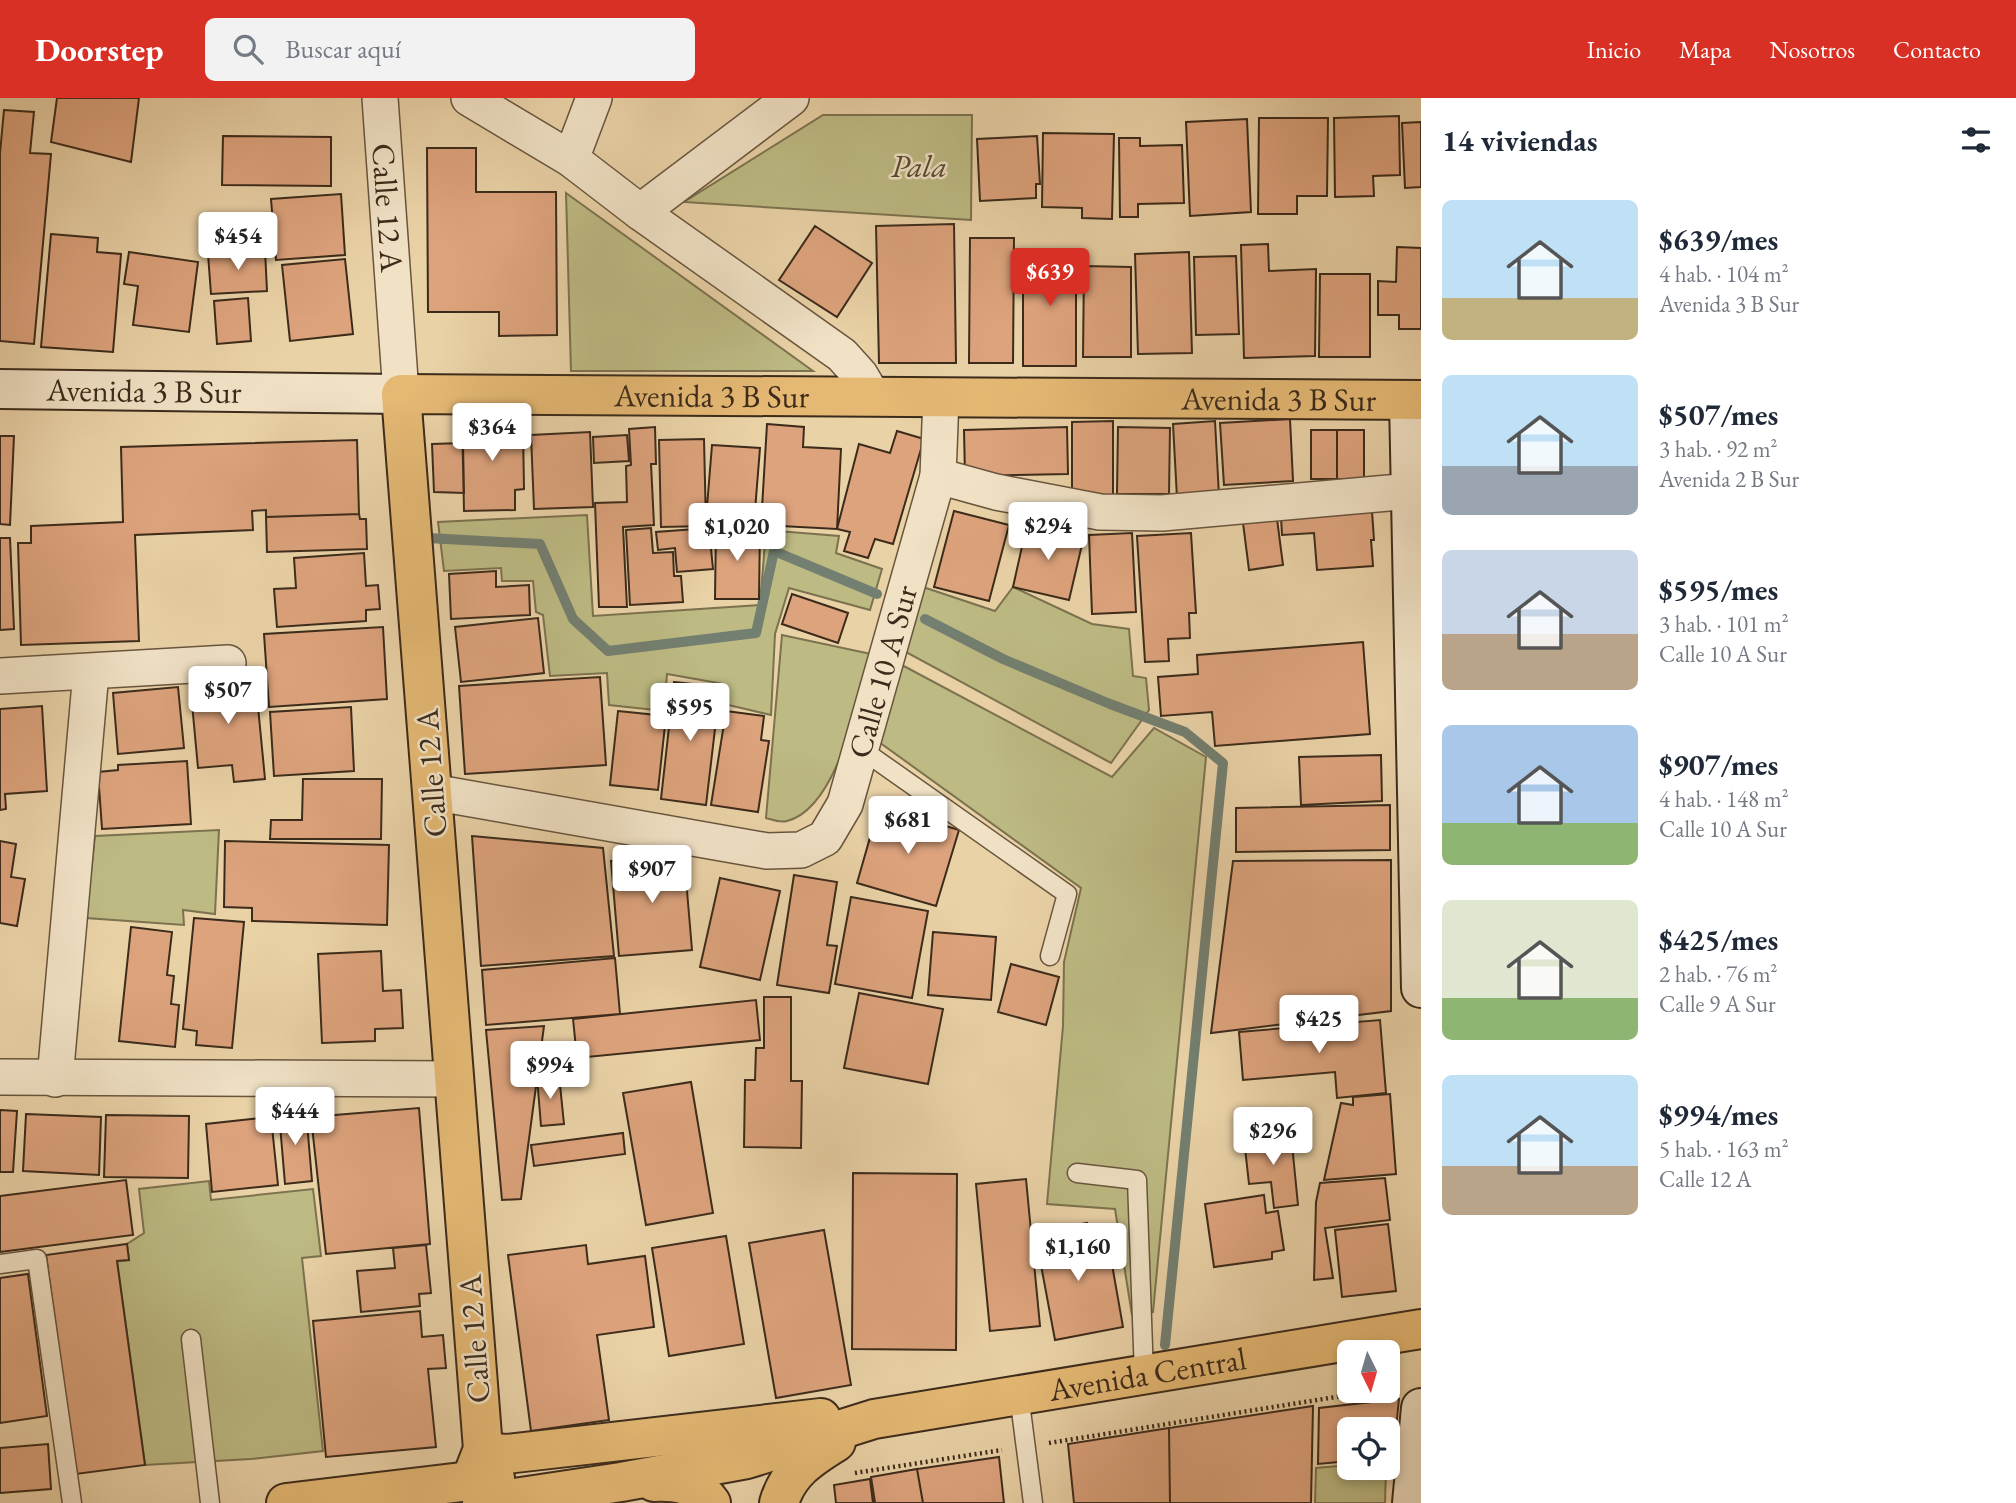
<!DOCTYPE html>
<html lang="es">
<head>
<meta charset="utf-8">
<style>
	:root { --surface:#fff; --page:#f2f2f3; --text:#1f2937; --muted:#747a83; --accent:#d93025 }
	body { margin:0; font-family:"EB Garamond",serif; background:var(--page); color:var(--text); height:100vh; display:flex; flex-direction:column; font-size:26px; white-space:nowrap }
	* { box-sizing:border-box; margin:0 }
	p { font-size:23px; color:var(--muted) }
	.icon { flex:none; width:38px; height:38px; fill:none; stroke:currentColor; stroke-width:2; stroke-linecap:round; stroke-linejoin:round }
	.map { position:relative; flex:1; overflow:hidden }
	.details { display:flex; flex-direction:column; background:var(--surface); width:595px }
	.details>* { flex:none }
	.needle { width:46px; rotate:175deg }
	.controls { position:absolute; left:1337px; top:1242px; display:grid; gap:14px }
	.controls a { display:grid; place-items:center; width:63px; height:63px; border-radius:10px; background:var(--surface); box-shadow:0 4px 10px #0003; font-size:35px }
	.price { position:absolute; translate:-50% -60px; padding:0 16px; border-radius:7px; background:#fff; color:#222; font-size:23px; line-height:46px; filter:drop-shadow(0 2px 4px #0008) }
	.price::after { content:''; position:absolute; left:50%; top:42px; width:21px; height:16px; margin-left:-10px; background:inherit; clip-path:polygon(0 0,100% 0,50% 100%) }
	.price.active { background:var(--accent); color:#fff }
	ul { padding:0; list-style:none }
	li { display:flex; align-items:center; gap:21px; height:175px; padding:0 21px }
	li span { display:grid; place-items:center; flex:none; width:196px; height:140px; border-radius:10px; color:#555 }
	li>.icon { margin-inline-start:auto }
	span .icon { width:84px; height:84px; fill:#fffc; stroke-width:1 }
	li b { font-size:30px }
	h2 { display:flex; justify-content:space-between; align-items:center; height:84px; padding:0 21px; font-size:30px }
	header { display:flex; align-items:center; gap:42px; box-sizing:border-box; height:98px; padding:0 35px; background:var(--accent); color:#fff }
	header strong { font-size:33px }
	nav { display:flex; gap:38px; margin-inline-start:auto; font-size:24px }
	.search { width:490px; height:63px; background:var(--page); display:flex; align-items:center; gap:18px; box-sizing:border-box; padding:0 24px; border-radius:10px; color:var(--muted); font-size:26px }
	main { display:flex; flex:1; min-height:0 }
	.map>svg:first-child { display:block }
</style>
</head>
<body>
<header>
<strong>Doorstep</strong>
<div class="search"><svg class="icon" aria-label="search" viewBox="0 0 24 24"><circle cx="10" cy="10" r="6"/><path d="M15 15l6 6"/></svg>Buscar aquí</div>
<nav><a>Inicio</a><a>Mapa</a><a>Nosotros</a><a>Contacto</a></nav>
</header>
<main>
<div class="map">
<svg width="1421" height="1405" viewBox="0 0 1421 1405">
	<rect width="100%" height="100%" fill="#ead2a7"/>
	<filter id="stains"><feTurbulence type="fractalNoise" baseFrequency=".00286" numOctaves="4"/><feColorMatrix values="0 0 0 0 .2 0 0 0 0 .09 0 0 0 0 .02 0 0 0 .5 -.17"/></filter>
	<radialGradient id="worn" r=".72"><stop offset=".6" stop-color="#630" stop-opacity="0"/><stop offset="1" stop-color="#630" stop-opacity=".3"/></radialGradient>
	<path fill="#bdba83" stroke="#7c724f" stroke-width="2" d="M 823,17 L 972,17 L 971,122 L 684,104 Z
		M 566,95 L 813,273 L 571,273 Z
		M 587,417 L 593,518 L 760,507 L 766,432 L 839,438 L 836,455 L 882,471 L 870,512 L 789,490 L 775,536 L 771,617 L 724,606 L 724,586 L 667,576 L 664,613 L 609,607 L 607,575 L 550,578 L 543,517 L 536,514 L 533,483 L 502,483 L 501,470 L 444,473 L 438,424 Z
		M 923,489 L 995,513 L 1013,489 L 1092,526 L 1129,531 L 1133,578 L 1146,580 L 1149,612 L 1111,665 L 904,553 Z
		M 782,537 L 871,556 C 858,601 838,710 787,723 C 780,725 773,722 766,720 Z
		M 900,566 L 1112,679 L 1154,630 L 1206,659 L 1153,1214 L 1132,1217 L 1115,1111 L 1047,1106 L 1063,928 L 1064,864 L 1081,790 L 879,644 Z
		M 219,732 L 215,816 L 183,812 L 184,827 L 86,820 L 95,738 Z
		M 209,1083 L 211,1102 L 313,1091 L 321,1158 L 302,1160 L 323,1353 L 251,1361 L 145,1367 L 117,1163 L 129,1162 L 127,1146 L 144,1135 L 139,1091 Z
		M 1349,1367 L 1349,1370 L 1386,1370 L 1385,1405 L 1315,1405 L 1316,1370 Z"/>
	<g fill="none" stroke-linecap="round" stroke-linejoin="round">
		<path stroke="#737f70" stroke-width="10" d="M 428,440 L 540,446 L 573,521 L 608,553 L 756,535 L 774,453 L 877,496
			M 925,521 L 1003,561 L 1110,606 L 1185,634 L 1223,665 L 1165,1247"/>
	</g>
	<path fill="#dda37d" stroke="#3c2b1b" stroke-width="2" d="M 57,0 L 139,0 L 131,64 L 51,44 Z
		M 4,12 L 34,14 L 30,55 L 51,56 L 34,246 L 0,243 L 0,55 Z
		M 1399,18 L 1400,77 L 1373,78 L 1374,98 L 1335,99 L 1334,20 Z
		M 1259,20 L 1328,20 L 1327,98 L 1297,98 L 1297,116 L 1258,116 Z
		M 1247,21 L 1251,114 L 1190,118 L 1186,24 Z
		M 1421,24 L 1421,89 L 1405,90 L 1402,25 Z
		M 1043,35 L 1114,36 L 1112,121 L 1082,120 L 1082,110 L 1042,109 Z
		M 223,38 L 331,39 L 331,88 L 222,87 Z
		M 1037,38 L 1040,86 L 1036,86 L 1036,100 L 980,103 L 977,41 Z
		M 1119,40 L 1140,40 L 1140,48 L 1182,47 L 1184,105 L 1138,106 L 1138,119 L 1120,119 Z
		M 427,50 L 476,50 L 476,94 L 556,94 L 557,237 L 499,238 L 499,214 L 428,214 Z
		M 341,96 L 345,157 L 276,162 L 271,101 Z
		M 954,126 L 956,265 L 879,265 L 876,128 Z
		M 815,128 L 872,165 L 837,219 L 779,182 Z
		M 51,136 L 98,140 L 97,154 L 121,156 L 113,254 L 41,249 Z
		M 970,140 L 1014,140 L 1013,265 L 969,265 Z
		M 1268,146 L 1269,173 L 1316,171 L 1315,258 L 1244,260 L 1241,147 Z
		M 1397,149 L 1421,150 L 1421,231 L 1399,231 L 1399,217 L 1378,217 L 1378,183 L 1396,184 Z
		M 1076,151 L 1076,268 L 1023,268 L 1023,152 Z
		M 265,152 L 267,193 L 211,196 L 208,156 Z
		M 129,154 L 198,164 L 189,234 L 133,227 L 138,188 L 124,186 Z
		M 1189,154 L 1192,255 L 1138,256 L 1135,156 Z
		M 1236,158 L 1239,236 L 1196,237 L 1194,159 Z
		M 345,161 L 353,236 L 290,243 L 282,167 Z
		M 1084,168 L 1131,169 L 1131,259 L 1083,259 Z
		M 1320,176 L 1370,176 L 1370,259 L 1319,259 Z
		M 248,200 L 251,243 L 217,246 L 214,203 Z
		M 516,319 L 517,332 L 523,332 L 524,391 L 515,392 L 515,412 L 464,413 L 462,320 Z
		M 1290,321 L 1293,383 L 1224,387 L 1220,325 Z
		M 1113,323 L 1113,399 L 1072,399 L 1072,324 Z
		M 1215,323 L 1219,398 L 1177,400 L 1173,326 Z
		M 767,326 L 804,329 L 803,349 L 841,351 L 837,431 L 761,427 Z
		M 655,329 L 656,366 L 651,366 L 654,427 L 623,429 L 627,509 L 599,509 L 595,405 L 627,404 L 626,368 L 631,367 L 629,331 Z
		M 1067,329 L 1068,376 L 965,378 L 964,332 Z
		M 1118,329 L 1170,330 L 1169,396 L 1117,396 Z
		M 1311,332 L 1337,332 L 1337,381 L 1311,381 Z
		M 1337,332 L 1364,332 L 1364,381 L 1337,381 Z
		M 897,333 L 924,341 L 893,446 L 875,441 L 868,460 L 844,453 L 850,434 L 837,431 L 859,346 L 890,355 Z
		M 590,334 L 593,409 L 534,411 L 531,337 Z
		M 627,337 L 629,363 L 594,365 L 593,339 Z
		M 0,338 L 14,338 L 10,427 L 0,426 Z
		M 704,341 L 706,428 L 661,429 L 659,342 Z
		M 357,342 L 359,416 L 266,419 L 266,412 L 252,413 L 253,432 L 135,437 L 139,543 L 21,547 L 18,445 L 31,445 L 31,428 L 123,424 L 121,349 Z
		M 463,345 L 464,395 L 434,394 L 432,346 Z
		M 712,347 L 760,350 L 754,425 L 706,421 Z
		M 954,413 L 1009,427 L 989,503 L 934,489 Z
		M 1372,413 L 1374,442 L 1371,442 L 1373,468 L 1317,472 L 1314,435 L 1282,437 L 1281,419 Z
		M 359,416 L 360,421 L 366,421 L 367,451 L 267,454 L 266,419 Z
		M 1277,421 L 1283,467 L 1249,472 L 1243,425 Z
		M 1027,426 L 1084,438 L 1069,502 L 1013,489 Z
		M 716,429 L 760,430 L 759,501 L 715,501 Z
		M 651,430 L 653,455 L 673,454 L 674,478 L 681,478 L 683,504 L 630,507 L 626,432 Z
		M 709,430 L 713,471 L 677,474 L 675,450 L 658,452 L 656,434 Z
		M 1132,435 L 1136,514 L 1092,516 L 1089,437 Z
		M 1191,435 L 1196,515 L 1189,515 L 1190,540 L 1168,541 L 1169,563 L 1145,564 L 1137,438 Z
		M 0,440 L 10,440 L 14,531 L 0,532 Z
		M 364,455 L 366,488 L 378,487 L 380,511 L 366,512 L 366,523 L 277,529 L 274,491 L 296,490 L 294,460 Z
		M 496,473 L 496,489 L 529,487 L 530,517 L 451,521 L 449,476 Z
		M 792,496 L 848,515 L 838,545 L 782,526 Z
		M 538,520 L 544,575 L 461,584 L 455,529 Z
		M 383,529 L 387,601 L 269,609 L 264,536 Z
		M 1363,544 L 1370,636 L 1215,648 L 1212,614 L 1161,618 L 1158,579 L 1198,576 L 1197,557 Z
		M 255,578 L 265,681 L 234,684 L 232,667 L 198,670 L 190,584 Z
		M 600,579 L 606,667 L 465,676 L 459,588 Z
		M 674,584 L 720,589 L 706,707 L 661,701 Z
		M 178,589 L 184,650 L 118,656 L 113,595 Z
		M 42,608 L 47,693 L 5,696 L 6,711 L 0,712 L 0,611 Z
		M 351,609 L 354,673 L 274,678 L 270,614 Z
		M 618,613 L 666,618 L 658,692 L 610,687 Z
		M 726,613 L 764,618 L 761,642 L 769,643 L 758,714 L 711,707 Z
		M 1381,657 L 1382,703 L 1301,707 L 1299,659 Z
		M 187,663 L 191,726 L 102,731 L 98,674 L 118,672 L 118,667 Z
		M 303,681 L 382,681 L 381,741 L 270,741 L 271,722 L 302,722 Z
		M 1390,707 L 1390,752 L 1236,754 L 1236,710 Z
		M 879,708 L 959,732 L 936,808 L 857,785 Z
		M 472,738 L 603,750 L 614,858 L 481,868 Z
		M 0,743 L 16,746 L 11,779 L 25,781 L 17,828 L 0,825 Z
		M 225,743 L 389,747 L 387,827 L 252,823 L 252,810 L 224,809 Z
		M 684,757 L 692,852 L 619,858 L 611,763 Z
		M 1391,762 L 1391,913 L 1211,935 L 1233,763 Z
		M 794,777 L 837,784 L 827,847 L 837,848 L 829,895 L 777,887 Z
		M 720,780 L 780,793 L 760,882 L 700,869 Z
		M 851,799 L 928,813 L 912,900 L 835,886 Z
		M 194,820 L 244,824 L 232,950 L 196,947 L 197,933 L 183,931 Z
		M 131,829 L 172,834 L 167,877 L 174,878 L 171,906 L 179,907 L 175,949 L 119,943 Z
		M 933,834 L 996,839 L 991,902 L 928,897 Z
		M 381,853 L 383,893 L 401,892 L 403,930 L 375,931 L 375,943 L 322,945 L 318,856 Z
		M 615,860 L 620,916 L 486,927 L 482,872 Z
		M 1011,866 L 1059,879 L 1046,927 L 998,914 Z
		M 859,895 L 943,911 L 928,986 L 844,970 Z
		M 764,899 L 791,899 L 791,983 L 802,983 L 801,1050 L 744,1049 L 745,982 L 755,982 L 756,950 L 764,950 Z
		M 756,902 L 760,942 L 577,960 L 573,921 Z
		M 1380,922 L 1386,995 L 1337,1000 L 1335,974 L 1243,982 L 1239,934 Z
		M 544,928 L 521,1101 L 502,1102 L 486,932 Z
		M 559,977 L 564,1026 L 541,1028 L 537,979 Z
		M 691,984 L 713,1115 L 646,1127 L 623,995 Z
		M 1390,996 L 1396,1076 L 1324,1082 L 1341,1005 L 1353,1007 L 1353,999 Z
		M 419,1010 L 430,1146 L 326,1156 L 311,1019 Z
		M 0,1012 L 17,1013 L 13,1074 L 0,1074 Z
		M 306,1013 L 312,1083 L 285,1086 L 279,1015 Z
		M 26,1016 L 101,1019 L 99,1077 L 23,1073 Z
		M 106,1017 L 189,1018 L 188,1080 L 104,1079 Z
		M 271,1019 L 278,1087 L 212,1094 L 206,1026 Z
		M 623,1035 L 625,1056 L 534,1068 L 531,1047 Z
		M 1291,1036 L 1298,1107 L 1274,1110 L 1271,1084 L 1249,1086 L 1244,1041 Z
		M 853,1075 L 957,1076 L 956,1252 L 852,1251 Z
		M 1385,1080 L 1390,1122 L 1325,1130 L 1333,1180 L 1314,1182 L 1316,1104 L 1320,1085 Z
		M 1026,1081 L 1040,1228 L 990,1233 L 976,1086 Z
		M 126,1082 L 133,1137 L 0,1154 L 0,1098 Z
		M 1264,1097 L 1266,1115 L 1278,1113 L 1284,1152 L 1272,1154 L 1272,1161 L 1214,1169 L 1205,1106 Z
		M 1087,1125 L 1093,1158 L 1110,1155 L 1123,1229 L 1055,1242 L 1035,1135 Z
		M 1388,1126 L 1396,1193 L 1342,1199 L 1335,1132 Z
		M 824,1132 L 851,1287 L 776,1300 L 749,1145 Z
		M 726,1138 L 744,1246 L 669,1258 L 652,1150 Z
		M 127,1146 L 129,1162 L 117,1163 L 145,1367 L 76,1376 L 46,1157 Z
		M 426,1147 L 431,1195 L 419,1196 L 420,1208 L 361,1214 L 357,1173 L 395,1170 L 393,1150 Z
		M 586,1147 L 588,1166 L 645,1158 L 654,1229 L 597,1237 L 609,1322 L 531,1333 L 508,1157 Z
		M 28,1176 L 47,1318 L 0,1325 L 0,1180 Z
		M 420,1213 L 422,1239 L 443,1237 L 446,1270 L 428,1271 L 436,1349 L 326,1359 L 313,1223 Z
		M 1399,1301 L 1393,1359 L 1388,1359 L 1388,1332 L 1349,1332 L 1349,1363 L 1318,1366 L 1319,1310 Z
		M 1313,1308 L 1311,1405 L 1170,1405 L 1169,1330 Z
		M 1169,1330 L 1170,1405 L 1074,1405 L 1068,1346 Z
		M 48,1346 L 51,1391 L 0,1395 L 0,1350 Z
		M 999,1359 L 1004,1405 L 923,1405 L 917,1371 Z
		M 917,1371 L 923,1405 L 875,1405 L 871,1379 Z
		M 870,1381 L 873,1405 L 836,1405 L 834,1387 Z"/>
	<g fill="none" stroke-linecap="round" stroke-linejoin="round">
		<defs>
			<path id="lane" d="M 861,651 L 1067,796 L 1050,858
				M 1077,1075 L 1137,1082 L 1144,1277
				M 0,1166 L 37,1161 L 72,1405
				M 191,1241 L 210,1405
				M 1019,1297 L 1033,1405"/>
			<g id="street">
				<path id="s1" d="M 380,0 L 401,296"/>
				<path d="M 469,0 L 571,61 L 640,114 L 791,0"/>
				<path d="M 571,61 L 594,0"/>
				<path d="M 640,114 L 842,257 L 860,277 L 873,299"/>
				<path d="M 938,378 L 996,394 L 1100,414 L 1162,415 L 1411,393"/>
				<path d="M 0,578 L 228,565"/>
				<path id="s2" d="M 432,694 L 767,753 L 801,752 L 825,740 L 845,706 L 938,378 L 941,299"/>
				<path d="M 0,979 L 454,981"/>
				<path d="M 55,981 L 91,574"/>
			</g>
			<g id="secondary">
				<path id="s3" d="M 0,291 L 401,296"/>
				<path d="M 1409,302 L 1421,890"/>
				<path d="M 1412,1405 L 1421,1310"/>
			</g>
			<g id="primary">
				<path d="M 483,1351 L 494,1355 L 506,1356 L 821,1320"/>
				<path id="s4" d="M 471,1382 L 483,1351 L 401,296 L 1421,302"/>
				<path d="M 654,1384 C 676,1383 698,1386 711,1405"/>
				<path d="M 286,1405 L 495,1380"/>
				<path id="s5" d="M 482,1405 L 621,1384 L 747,1361 L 874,1321 L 1421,1231"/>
				<path d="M 779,1405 C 788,1374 810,1360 836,1344"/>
			</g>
		</defs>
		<use href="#lane" stroke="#68553e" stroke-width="21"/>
		<use href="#street" stroke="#68553e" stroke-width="38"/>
		<use href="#secondary" stroke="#3c2b1b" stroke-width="42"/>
		<use href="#primary" stroke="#3c2b1b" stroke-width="42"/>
		<path stroke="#3c2b1b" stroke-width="4.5" stroke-dasharray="2 3.5" stroke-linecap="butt" d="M 1049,1345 L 1373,1293
			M 855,1375 L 1002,1352"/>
		<use href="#lane" stroke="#f1e2c6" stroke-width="18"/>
		<use href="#street" stroke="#f1e2c6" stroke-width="35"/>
		<use href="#secondary" stroke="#f1e2c6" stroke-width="38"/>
		<use href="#primary" stroke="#e5b974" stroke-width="38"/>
	</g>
	<g text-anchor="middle" stroke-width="5" stroke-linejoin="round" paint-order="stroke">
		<g font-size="32" font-style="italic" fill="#564830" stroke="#f1e2c6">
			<text x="919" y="79">Pala</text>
		</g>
		<g font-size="32" fill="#3c2b1b" stroke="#f1e2c6">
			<text dy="11" stroke="none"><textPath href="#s1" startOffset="110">Calle 12 A</textPath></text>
			<text dy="11" stroke="none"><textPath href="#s3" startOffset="144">Avenida 3 B Sur</textPath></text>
			<text dy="11" stroke="none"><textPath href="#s4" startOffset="1402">Avenida 3 B Sur</textPath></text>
			<text dy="11" stroke="none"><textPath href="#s4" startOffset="1969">Avenida 3 B Sur</textPath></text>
			<text dy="11" stroke="none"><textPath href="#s2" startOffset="578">Calle 10 A Sur</textPath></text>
			<text transform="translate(431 675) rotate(-94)" y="11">Calle 12 A</text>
			<text transform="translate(474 1241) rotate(-94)" y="11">Calle 12 A</text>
			<text dy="11" stroke="none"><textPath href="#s5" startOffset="679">Avenida Central</textPath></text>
		</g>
	</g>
	<rect width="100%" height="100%" filter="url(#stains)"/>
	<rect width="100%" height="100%" fill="url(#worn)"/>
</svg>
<div class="controls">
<a><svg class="needle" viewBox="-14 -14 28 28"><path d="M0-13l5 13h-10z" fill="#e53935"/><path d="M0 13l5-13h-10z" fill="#747a83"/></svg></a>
<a><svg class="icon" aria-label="locate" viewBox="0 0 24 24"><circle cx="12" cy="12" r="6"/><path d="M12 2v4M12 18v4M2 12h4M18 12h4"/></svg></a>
</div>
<b class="price" style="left:238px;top:174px">$454</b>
<b class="price active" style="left:1050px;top:210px">$639</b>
<b class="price" style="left:492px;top:365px">$364</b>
<b class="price" style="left:1048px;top:464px">$294</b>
<b class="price" style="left:737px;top:465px">$1,020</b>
<b class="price" style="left:228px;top:628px">$507</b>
<b class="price" style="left:690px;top:645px">$595</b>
<b class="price" style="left:908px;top:758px">$681</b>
<b class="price" style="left:652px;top:807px">$907</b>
<b class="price" style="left:1319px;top:957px">$425</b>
<b class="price" style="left:550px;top:1003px">$994</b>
<b class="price" style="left:295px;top:1049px">$444</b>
<b class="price" style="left:1273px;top:1069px">$296</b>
<b class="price" style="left:1078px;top:1185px">$1,160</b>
</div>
<section class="details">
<h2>14 viviendas<svg class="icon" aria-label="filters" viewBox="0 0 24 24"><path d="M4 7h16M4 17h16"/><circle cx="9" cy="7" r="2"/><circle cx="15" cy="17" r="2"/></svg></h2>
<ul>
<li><span style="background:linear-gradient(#bfe0f5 70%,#c2b280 0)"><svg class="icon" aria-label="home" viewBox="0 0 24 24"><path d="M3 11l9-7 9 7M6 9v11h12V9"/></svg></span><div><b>$639/mes</b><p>4 hab. · 104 m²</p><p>Avenida 3 B Sur</p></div></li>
<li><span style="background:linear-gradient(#bfe0f5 65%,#9aa5b1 0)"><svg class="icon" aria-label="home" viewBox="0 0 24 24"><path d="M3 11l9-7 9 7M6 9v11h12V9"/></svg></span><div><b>$507/mes</b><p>3 hab. · 92 m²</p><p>Avenida 2 B Sur</p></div></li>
<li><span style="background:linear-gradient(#c9d6e8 60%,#b9a48a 0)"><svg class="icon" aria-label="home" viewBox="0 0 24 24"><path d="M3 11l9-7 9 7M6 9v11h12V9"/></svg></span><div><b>$595/mes</b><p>3 hab. · 101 m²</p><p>Calle 10 A Sur</p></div></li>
<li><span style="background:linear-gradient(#a9c7e8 70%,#8fb573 0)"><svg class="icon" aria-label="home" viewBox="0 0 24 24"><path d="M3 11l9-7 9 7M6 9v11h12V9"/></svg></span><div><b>$907/mes</b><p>4 hab. · 148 m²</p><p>Calle 10 A Sur</p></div></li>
<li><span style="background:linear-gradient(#dfe7d0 70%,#8fb573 0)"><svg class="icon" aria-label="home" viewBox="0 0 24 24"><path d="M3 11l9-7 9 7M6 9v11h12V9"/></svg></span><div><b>$425/mes</b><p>2 hab. · 76 m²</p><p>Calle 9 A Sur</p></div></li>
<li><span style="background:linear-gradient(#bfe0f5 65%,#b9a48a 0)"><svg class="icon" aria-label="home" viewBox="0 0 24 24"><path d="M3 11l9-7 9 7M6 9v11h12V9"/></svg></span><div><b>$994/mes</b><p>5 hab. · 163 m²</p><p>Calle 12 A</p></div></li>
</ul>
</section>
</main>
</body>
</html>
